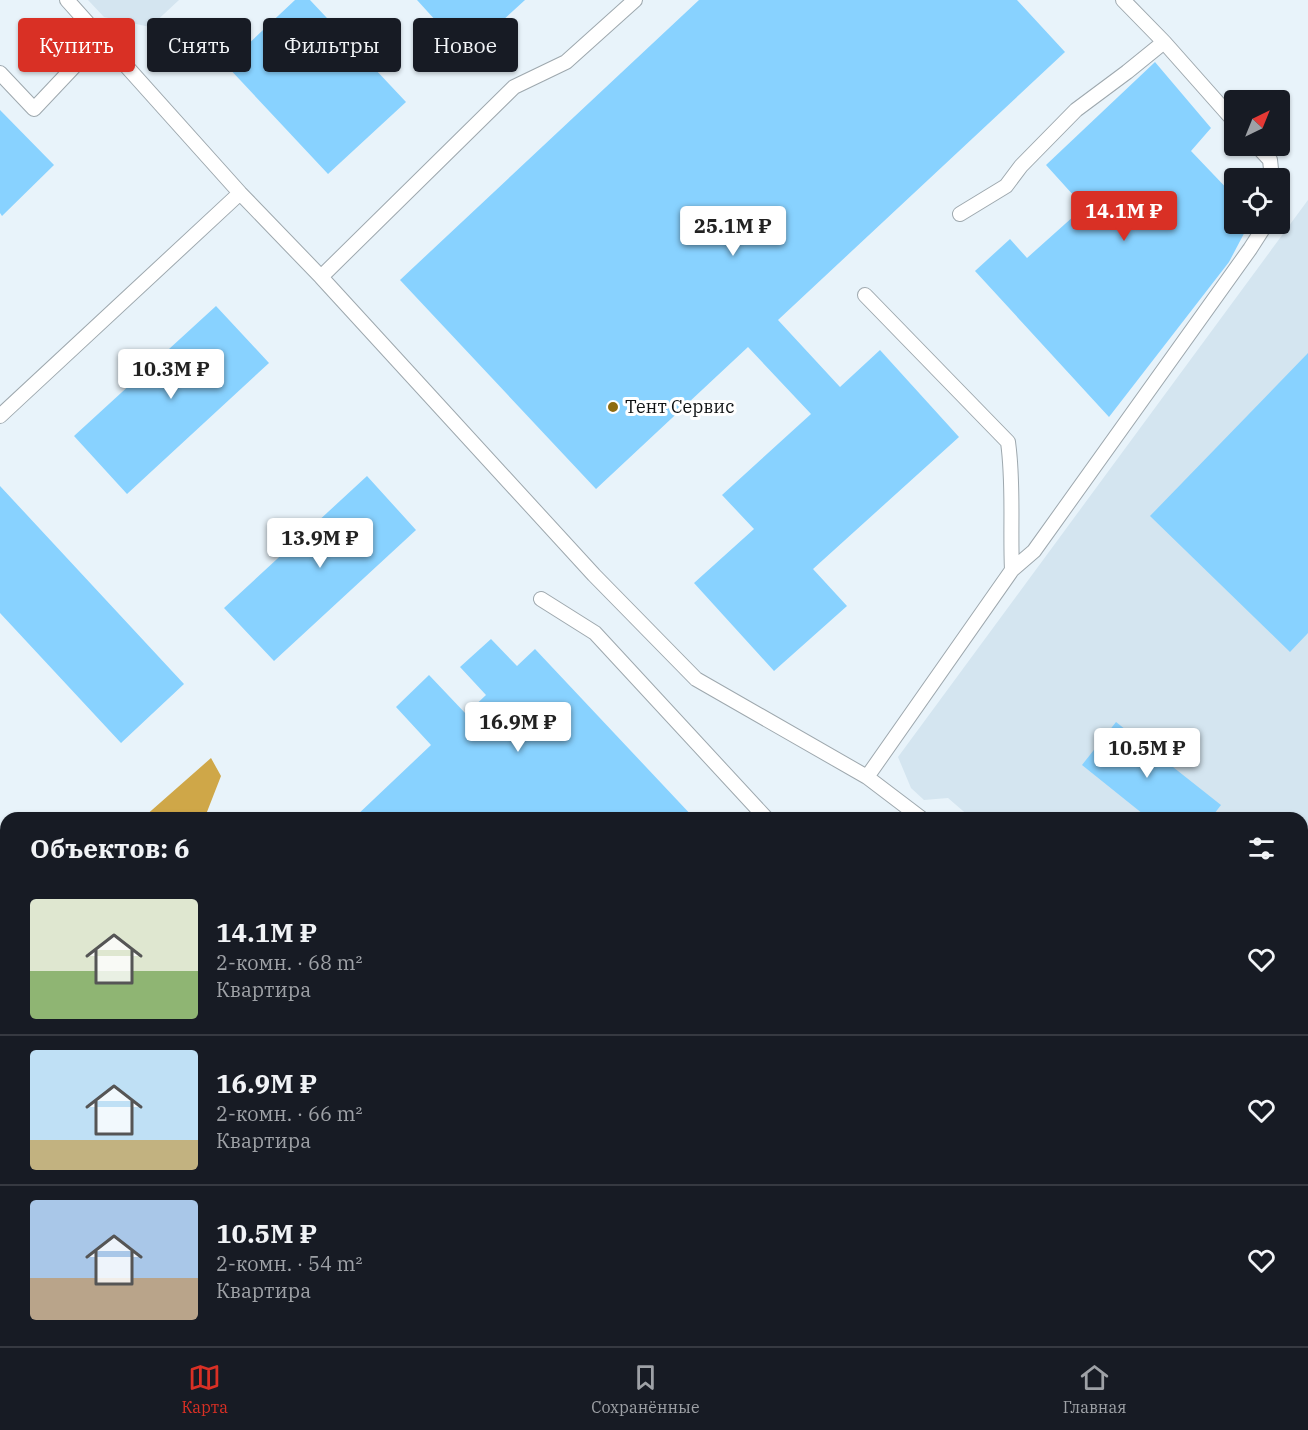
<!DOCTYPE html>
<html lang="ru">
<head>
<meta charset="utf-8">
<style>
	:root { --surface:#171b24; --page:#242831; --text:#f1f3f6; --muted:#9ea1a6; --line:#363941; --accent:#d93025 }
	body { margin:0; font-family:"IBM Plex Serif",serif; background:var(--page); color:var(--text); height:100vh; display:flex; flex-direction:column; font-size:22px; white-space:nowrap }
	* { box-sizing:border-box; margin:0 }
	p { font-size:20px; color:var(--muted) }
	.icon { flex:none; width:33px; height:33px; fill:none; stroke:currentColor; stroke-width:2; stroke-linecap:round; stroke-linejoin:round }
	.map { position:relative; flex:1; overflow:hidden }
	.side { position:absolute; left:0px; top:812px; width:1308px; height:536px; display:flex; flex-direction:column; background:var(--surface); border-radius:18px 18px 0 0; box-shadow:0 2px 4px #0004 }
	.side>* { flex:none }
	.guide { position:absolute; left:18px; top:18px; width:600px; height:54px; display:flex; gap:12px }
	.needle { width:39px; rotate:43deg }
	.fabs { position:absolute; left:1224px; top:90px; display:grid; gap:12px }
	.fabs a { display:grid; place-items:center; width:66px; height:66px; border-radius:6px; background:var(--surface); box-shadow:0 2px 4px #0004; font-size:30px }
	.price { position:absolute; translate:-50% -51px; padding:0 14px; border-radius:6px; background:#fff; color:#222; font-size:20px; line-height:39px; filter:drop-shadow(0 2px 3px #0008) }
	.price::after { content:''; position:absolute; left:50%; top:36px; width:18px; height:14px; margin-left:-9px; background:inherit; clip-path:polygon(0 0,100% 0,50% 100%) }
	.price.current { background:var(--accent); color:#fff }
	ul { padding:0; list-style:none }
	li { display:flex; align-items:center; gap:18px; height:150px; padding:0 30px }
	li+li { border-top:2px solid var(--line) }
	li span { display:grid; place-items:center; flex:none; width:168px; height:120px; border-radius:6px; color:#555 }
	li>.icon { margin-inline-start:auto }
	span .icon { width:72px; height:72px; fill:#fffc; stroke-width:1 }
	li b { font-size:26px }
	h2 { display:flex; justify-content:space-between; align-items:center; height:72px; padding:0 30px; font-size:26px }
	.pill { padding:0 21px; border-radius:6px; background:var(--surface); box-shadow:0 2px 4px #0004; font-size:21px; line-height:54px }
	.pill.current { background:var(--accent); color:#fff }
	.tabs { display:flex; justify-content:space-around; align-items:center; height:84px; border-top:2px solid var(--line); background:var(--surface); font-size:16px; color:var(--muted) }
	.tabs a { display:grid; justify-items:center; gap:3px }
	.tabs .current { color:var(--accent) }
	.map>svg:first-child { display:block }
</style>
</head>
<body>
<div class="map">
<svg width="1308" height="1346" viewBox="0 0 1308 1346">
	<rect width="100%" height="100%" fill="#e8f3fa"/>
	<path fill="#d4e5f0" d="M 88,0 L 179,0 L 150,27 L 104,17 Z
		M 1308,200 L 1308,1090 L 1302,1086 L 1302,818 L 970,817 L 948,798 L 924,800 L 911,788 L 898,757 Z
		M 1302,1139 L 1308,1143 L 1308,1346 L 886,1346 L 882,1341 L 1302,1341 Z"/>
	<path fill="#cfa748" d="M 211,758 L 221,776 L 205,817 L 144,817 Z
		M 723,1341 L 885,1341 L 890,1346 L 718,1346 Z"/>
	<path fill="#88d2ff" d="M 295,0 L 310,0 L 406,102 L 328,174 L 226,65 Z
		M 417,0 L 525,0 L 466,54 Z
		M 699,0 L 1017,0 L 1065,52 L 778,320 L 840,387 L 880,350 L 959,437 L 813,569 L 847,606 L 774,671 L 694,583 L 754,529 L 722,495 L 811,414 L 748,347 L 596,489 L 400,280 Z
		M 1155,62 L 1211,128 L 1191,151 L 1234,196 L 1234,224 L 1249,224 L 1229,262 L 1109,417 L 975,271 L 1010,239 L 1027,258 L 1084,207 L 1046,165 Z
		M 0,110 L 54,165 L 2,216 L 0,213 Z
		M 216,306 L 269,363 L 127,494 L 74,436 Z
		M 1308,353 L 1308,633 L 1290,652 L 1150,516 Z
		M 367,476 L 416,530 L 274,661 L 224,608 Z
		M 0,486 L 184,684 L 121,743 L 0,613 Z
		M 491,639 L 517,666 L 535,649 L 694,818 L 354,818 L 431,745 L 396,707 L 429,675 L 466,714 L 486,695 L 460,667 Z
		M 1116,722 L 1221,805 L 1211,818 L 1148,818 L 1082,765 Z
		M 6,1063 L 6,1084 L 0,1078 L 0,1069 Z
		M 6,1141 L 6,1341 L 425,1341 L 420,1346 L 0,1346 L 0,1147 Z
		M 1302,1213 L 1308,1219 L 1308,1312 L 1302,1318 Z
		M 623,1341 L 716,1341 L 710,1346 L 617,1346 Z
		M 1254,1341 L 1279,1341 L 1274,1346 L 1259,1346 Z"/>
	<g fill="none" stroke-linecap="round" stroke-linejoin="round">
		<defs>
			<path id="service" d="M 67,0 L 240,193 L 321,277 L 594,575 L 696,679 L 867,777 L 921,818
				M 1123,0 L 1164,42 L 1234,121
				M 0,73 L 34,109 L 101,38
				M 1257,146 L 1270,160 L 1272,178
				M 960,214 L 1006,186 L 1021,166 L 1076,110 L 1127,72 L 1164,42
				M 321,277 L 514,87 L 566,62 L 635,0
				M 865,295 L 1008,442 C 1014,484 1010,527 1012,570
				M 0,416 L 240,193
				M 541,599 L 595,633 L 766,818
				M 867,777 L 1012,570 L 1034,551 L 1250,249 L 1266,224
				M 0,1003 L 6,998
				M 1302,1111 L 1308,1116
				M 1056,1341 L 1061,1346
				M 538,1346 L 547,1341"/>
		</defs>
		<use href="#service" stroke="#9ea8ae" stroke-width="16"/>
		<path stroke="#798185" stroke-width="4" stroke-dasharray="4.5 3" stroke-linecap="butt" d="M 0,1046 L 6,1052"/>
		<use href="#service" stroke="#fff" stroke-width="14"/>
	</g>
	<circle fill="#8e6c10" stroke="#fff" stroke-width="2" cx="613" cy="407" r="6"/>
	<g text-anchor="middle" stroke-width="6" stroke-linejoin="round" paint-order="stroke">
		<g font-size="18" fill="#0e1214" stroke="#fff" text-anchor="start">
			<text x="625" y="413">Тент Сервис</text>
		</g>
	</g>
</svg>
<div class="fabs">
<a><svg class="needle" viewBox="-14 -14 28 28"><path d="M0-13l5 13h-10z" fill="#e53935"/><path d="M0 13l5-13h-10z" fill="#9ea1a6"/></svg></a>
<a><svg class="icon" aria-label="locate" viewBox="0 0 24 24"><circle cx="12" cy="12" r="6"/><path d="M12 2v4M12 18v4M2 12h4M18 12h4"/></svg></a>
</div>
<b class="price current" style="left:1124px;top:242px">14.1M ₽</b>
<b class="price" style="left:733px;top:257px">25.1M ₽</b>
<b class="price" style="left:171px;top:400px">10.3M ₽</b>
<b class="price" style="left:320px;top:569px">13.9M ₽</b>
<b class="price" style="left:518px;top:753px">16.9M ₽</b>
<b class="price" style="left:1147px;top:779px">10.5M ₽</b>
<div class="guide">
<a class="pill current">Купить</a>
<a class="pill">Снять</a>
<a class="pill">Фильтры</a>
<a class="pill">Новое</a>
</div>
<section class="side">
<h2>Объектов: 6<svg class="icon" aria-label="filters" viewBox="0 0 24 24"><path d="M4 7h16M4 17h16"/><circle cx="9" cy="7" r="2"/><circle cx="15" cy="17" r="2"/></svg></h2>
<ul>
<li><span style="background:linear-gradient(#dfe7d0 60%,#8fb573 0)"><svg class="icon" aria-label="home" viewBox="0 0 24 24"><path d="M3 11l9-7 9 7M6 9v11h12V9"/></svg></span><div><b>14.1M ₽</b><p>2-комн. · 68 m²</p><p>Квартира</p></div><svg class="icon" aria-label="heart" viewBox="0 0 24 24"><path d="M12 20l-8-8c-3-5 5-10 8-4 3-6 11-1 8 4z"/></svg></li>
<li><span style="background:linear-gradient(#bfe0f5 75%,#c2b280 0)"><svg class="icon" aria-label="home" viewBox="0 0 24 24"><path d="M3 11l9-7 9 7M6 9v11h12V9"/></svg></span><div><b>16.9M ₽</b><p>2-комн. · 66 m²</p><p>Квартира</p></div><svg class="icon" aria-label="heart" viewBox="0 0 24 24"><path d="M12 20l-8-8c-3-5 5-10 8-4 3-6 11-1 8 4z"/></svg></li>
<li><span style="background:linear-gradient(#a9c7e8 65%,#b9a48a 0)"><svg class="icon" aria-label="home" viewBox="0 0 24 24"><path d="M3 11l9-7 9 7M6 9v11h12V9"/></svg></span><div><b>10.5M ₽</b><p>2-комн. · 54 m²</p><p>Квартира</p></div><svg class="icon" aria-label="heart" viewBox="0 0 24 24"><path d="M12 20l-8-8c-3-5 5-10 8-4 3-6 11-1 8 4z"/></svg></li>
</ul>
</section>
</div>
<nav class="tabs">
<a class="current"><svg class="icon" aria-label="map" viewBox="0 0 24 24"><path d="M3 6l6-2 6 2 6-2v14l-6 2-6-2-6 2zM9 4v14M15 6v14"/></svg>Карта</a>
<a><svg class="icon" aria-label="saved" viewBox="0 0 24 24"><path d="M7 4h10v16l-5-4-5 4z"/></svg>Сохранённые</a>
<a><svg class="icon" aria-label="home" viewBox="0 0 24 24"><path d="M3 11l9-7 9 7M6 9v11h12V9"/></svg>Главная</a>
</nav>
</body>
</html>
